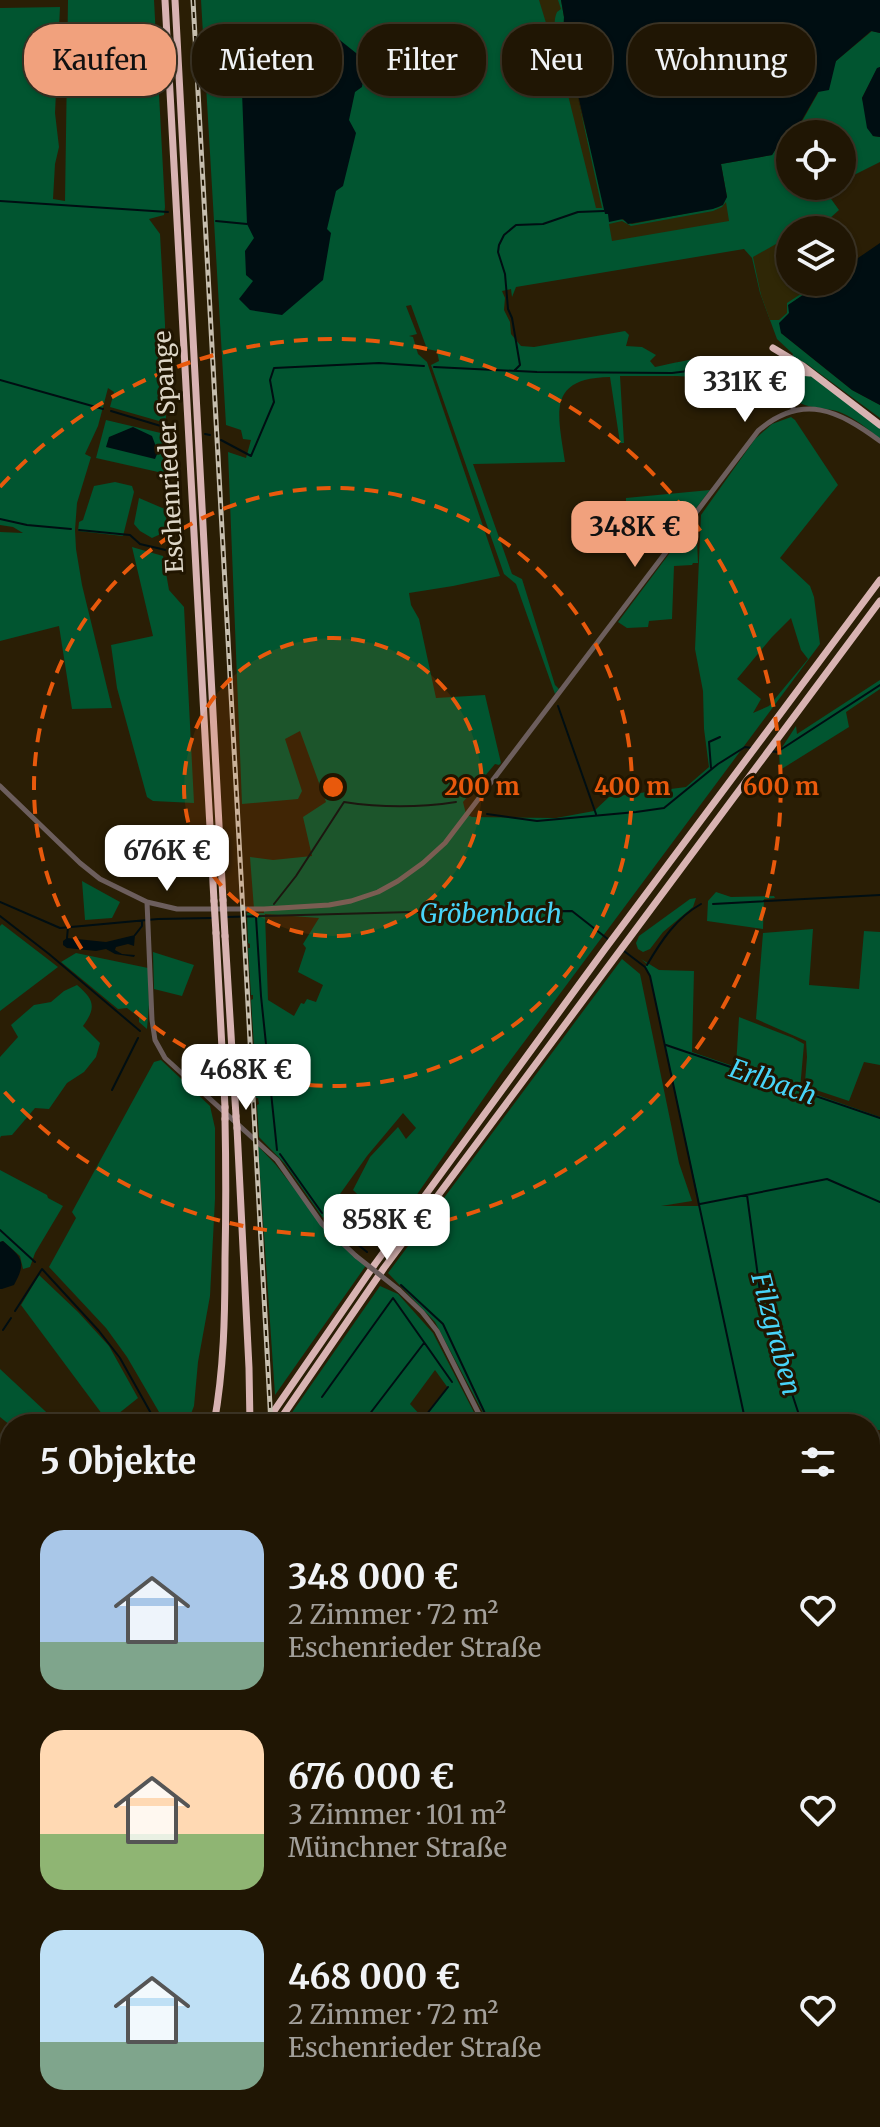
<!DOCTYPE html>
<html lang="de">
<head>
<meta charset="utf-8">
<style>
	:root { --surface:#201604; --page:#2d2313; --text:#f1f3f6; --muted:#a29f9a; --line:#3d3526; --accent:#f1a17d }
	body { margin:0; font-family:Merriweather,serif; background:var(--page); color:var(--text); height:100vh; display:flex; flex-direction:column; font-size:30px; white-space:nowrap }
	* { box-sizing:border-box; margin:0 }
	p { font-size:26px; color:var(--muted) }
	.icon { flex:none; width:44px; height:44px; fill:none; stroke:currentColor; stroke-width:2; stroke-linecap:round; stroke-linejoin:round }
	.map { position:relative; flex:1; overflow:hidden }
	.side { position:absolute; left:0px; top:1414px; width:880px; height:714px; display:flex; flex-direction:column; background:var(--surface); border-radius:32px 32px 0 0; box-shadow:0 2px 6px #0004,0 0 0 2px var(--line) }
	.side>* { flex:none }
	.banner { position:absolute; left:24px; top:24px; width:832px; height:72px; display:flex; gap:16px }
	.tools { position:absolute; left:776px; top:120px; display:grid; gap:16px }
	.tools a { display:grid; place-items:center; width:80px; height:80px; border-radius:50%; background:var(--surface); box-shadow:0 2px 6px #0004,0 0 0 2px var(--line); font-size:40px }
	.price { position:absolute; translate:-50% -68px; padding:0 18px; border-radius:16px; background:#fff; color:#222; font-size:26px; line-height:52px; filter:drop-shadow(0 2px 4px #0008) }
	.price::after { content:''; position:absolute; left:50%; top:48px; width:24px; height:18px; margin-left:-12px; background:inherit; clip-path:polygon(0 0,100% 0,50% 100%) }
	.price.active { background:var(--accent); color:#111 }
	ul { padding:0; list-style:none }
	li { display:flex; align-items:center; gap:24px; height:200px; padding:0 40px }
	li span { display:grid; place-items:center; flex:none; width:224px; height:160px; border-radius:24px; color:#555 }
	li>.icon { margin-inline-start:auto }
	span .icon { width:96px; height:96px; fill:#fffc; stroke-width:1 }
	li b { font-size:34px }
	h2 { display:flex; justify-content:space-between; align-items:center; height:96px; padding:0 40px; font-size:34px }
	.tag { padding:0 28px; border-radius:32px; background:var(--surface); box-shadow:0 2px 6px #0004,0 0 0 2px var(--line); font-size:28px; line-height:72px }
	.tag.active { background:var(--accent); color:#111 }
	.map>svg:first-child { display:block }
</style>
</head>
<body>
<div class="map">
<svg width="880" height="2127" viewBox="0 0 880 2127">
	<rect width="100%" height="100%" fill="#2a1e05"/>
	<path fill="#015530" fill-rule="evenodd" d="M 68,0 L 154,0 L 165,207 L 164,215 L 149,219 L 160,234 L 165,324 L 166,423 L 110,407 L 114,392 L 108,388 L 98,426 L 85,454 L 91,457 L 77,503 L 75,530 L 76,549 L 82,585 L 112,708 L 72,709 L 59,626 L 0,641 L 0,532 L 23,533 L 13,527 L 0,525 L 0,8 L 60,7 L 55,113 L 59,147 L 55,164 L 53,199 L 65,201 Z
		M 201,0 L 561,0 L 564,17 L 563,45 L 608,213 L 632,224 L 719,207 L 727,197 L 721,164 L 772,155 L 786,132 L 796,132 L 836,61 L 872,31 L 880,33 L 880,67 L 877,69 L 862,98 L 873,136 L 880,137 L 880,162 L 842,181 L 842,134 L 790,134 L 790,186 L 830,186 L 824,189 L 839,210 L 828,220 L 821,221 L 824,230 L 790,230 L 790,282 L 822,282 L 789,305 L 789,313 L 781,333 L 852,390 L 880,405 L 880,418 L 807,364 L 792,357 L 793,354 L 777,339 L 760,293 L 752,258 L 744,249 L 516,287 L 512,297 L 511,289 L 502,291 L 505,298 L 504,310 L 510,322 L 511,334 L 521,346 L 534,347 L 625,331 L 629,335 L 626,346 L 642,347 L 656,355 L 650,361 L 655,367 C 682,362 722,348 742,370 L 738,380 L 677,376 L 620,376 L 624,443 L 620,443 L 610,377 C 546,378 558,414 565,462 L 473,464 L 512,574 L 522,579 L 555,685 L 559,689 L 555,694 L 516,584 L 504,574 L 438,385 L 431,365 L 439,361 L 437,351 L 427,349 L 411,305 L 406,306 L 417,334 L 409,336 L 413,337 L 418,354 L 427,362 L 500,576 L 453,586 L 409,593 L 411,605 L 419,619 L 436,698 L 485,695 L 501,763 L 499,765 L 495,764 L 463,802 L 466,814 L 472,817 L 556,818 L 594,811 L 609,797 L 686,787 L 709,767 L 704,729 L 703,691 L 695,649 L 701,515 L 755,439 L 772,424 L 791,417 L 795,420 L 838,485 L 780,558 L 810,586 L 814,597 L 820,644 L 504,1069 L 393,1229 L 353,1190 L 370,1157 L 398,1127 L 406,1139 L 416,1128 L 403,1113 L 367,1156 L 323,1218 L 285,1164 L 259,1137 L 257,1105 L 259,1104 L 258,1098 L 256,1098 L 254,1053 L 256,1052 L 256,1047 L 254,1046 L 251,1000 L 253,999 L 253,995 L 251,995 L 248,948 L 250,948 L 250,944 L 248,943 L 247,913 L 264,913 L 264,909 L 254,909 L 250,857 L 273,860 L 312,856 L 303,817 L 326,802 L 300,731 L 285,739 L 302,791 L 298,799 L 242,804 L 228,452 L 246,458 L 251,440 L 243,439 L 241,430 L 226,425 ZM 791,618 L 801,650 L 808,659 L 769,706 L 753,713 L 761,699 L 737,679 L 772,637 ZM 265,914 L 319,918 L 303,944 L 306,948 L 298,972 L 323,985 L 316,1002 L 307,999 L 304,1004 L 301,1003 L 294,1016 L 268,1000 Z
		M 796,375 L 810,375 L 880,428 L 880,439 C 868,429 856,419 842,413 C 827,406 797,411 790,392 C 787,384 791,380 796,375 Z
		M 106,420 L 165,434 L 167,474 L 96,458 Z
		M 115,482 L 132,486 L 134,492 L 123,536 L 78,531 L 79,522 L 83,520 L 94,486 Z
		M 710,490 L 678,532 L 626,532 L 626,498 Z
		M 139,498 L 167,510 L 165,532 L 152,538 L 140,531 L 134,524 Z
		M 696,518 L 698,563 L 693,563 L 692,565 L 674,566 L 672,619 L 649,621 L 648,627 L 627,628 L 618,622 Z
		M 132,547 L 163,556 L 169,590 L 184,607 L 194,803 L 153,801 L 147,797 L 117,688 L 111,645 L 153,636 Z
		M 880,680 L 880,689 L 846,712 L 849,727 L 780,770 L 779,752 L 796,726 L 797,734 Z
		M 82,881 L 120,902 L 112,918 L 85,920 Z
		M 716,892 L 731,897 L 774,896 L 775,898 L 764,899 L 763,929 L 707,921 L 708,901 Z
		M 696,898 L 693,907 L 663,932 L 650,949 L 643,952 L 638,949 L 636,943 L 639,936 L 690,899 Z
		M 2,924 L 58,967 L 0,1011 L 0,926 Z
		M 813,929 L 809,985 L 859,989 L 864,931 L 880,932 L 880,1065 L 864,1062 L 849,1101 L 810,1088 L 805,1082 L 807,1057 L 806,1041 L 756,1019 L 763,933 Z
		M 153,952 L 194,965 L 182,996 L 154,989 Z
		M 76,953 L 148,968 L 149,1005 L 147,1029 L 139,1022 L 139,1017 L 127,1008 L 118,1009 L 61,962 Z
		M 622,959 L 640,974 L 679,1163 L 692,1201 L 661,1206 L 700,1206 L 650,976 L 645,967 L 647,964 L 641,959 L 659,970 L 694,971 L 692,1052 L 736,1067 L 739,1017 L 793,1038 L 804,1044 L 800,1089 L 880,1117 L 880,1430 L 870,1430 L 870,1424 L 741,1424 L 736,1413 L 716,1424 L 489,1424 L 435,1322 L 388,1273 Z
		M 77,985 C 95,1000 96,1008 83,1026 L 100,1043 L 96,1057 L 84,1072 L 67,1083 L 49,1109 L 35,1108 L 12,1135 L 1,1136 L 0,1138 L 0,1057 L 18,1037 L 11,1025 L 34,1005 L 51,1002 L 64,991 Z
		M 161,1060 L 210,1106 L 215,1128 L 215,1199 L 210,1296 L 198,1362 L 194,1406 L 187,1424 L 166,1424 L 127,1357 L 106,1328 L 49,1267 L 76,1218 L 72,1212 L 154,1062 Z
		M 258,1146 L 276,1165 L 322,1224 L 367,1264 L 275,1395 Z
		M 0,1170 L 47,1195 L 48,1198 L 63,1206 L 35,1253 L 30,1267 L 23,1269 L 20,1256 L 3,1241 L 0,1242 Z
		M 39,1275 L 78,1312 L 109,1346 L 138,1398 L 108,1422 L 21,1305 Z
		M 380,1286 L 398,1294 L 433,1333 L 480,1424 L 284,1424 ZM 435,1370 L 448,1388 L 423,1418 L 410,1404 Z
		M 0,1369 L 59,1424 L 10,1425 L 0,1417 Z
		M 0,1581 L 10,1589 L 10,1674 L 0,1666 Z
		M 880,1894 L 880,2009 L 870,1997 L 870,1896 Z
		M 10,1973 L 10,2118 L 227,2118 L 235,2127 L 219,2127 L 215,2123 L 209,2127 L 13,2127 L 0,2110 L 0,2084 L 8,2064 L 0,2062 L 0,1985 Z"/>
	<path fill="#2f2706" d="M 539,0 L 558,0 L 561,9 L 557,12 C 554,19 554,25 557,32 L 562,34 L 562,45 L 578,99 L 602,208 L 596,208 L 568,95 Z
		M 726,202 L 729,221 L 612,241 L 609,224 L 622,221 L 631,226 L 713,211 L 722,207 Z
		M 790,236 L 790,282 L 819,282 L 787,303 L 787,313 L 779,320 L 770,320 L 761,295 L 753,257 Z"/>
	<path fill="#000e12" d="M 561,0 L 880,0 L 880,33 L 871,31 L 836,61 L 829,90 L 818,92 L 795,132 L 786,133 L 772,155 L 721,164 L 727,197 L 723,205 L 713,209 L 628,224 L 623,219 L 609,222 L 608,214 L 605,214 L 579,99 L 563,45 L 564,17 Z
		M 326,29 L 366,61 L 362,87 L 355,92 L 349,120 L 356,133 L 343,186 L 336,191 L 327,229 L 331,233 L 323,280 L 282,315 L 250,310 L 239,299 L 253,281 L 246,275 L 245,251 L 254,238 L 247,224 L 242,92 L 233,50 L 237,40 L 247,32 Z
		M 880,67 L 880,137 L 873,136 L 867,128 L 862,98 L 877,68 Z
		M 880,243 L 880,405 L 852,390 L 781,333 L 779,323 L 789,313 L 788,305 L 822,282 L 842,282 L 842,269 Z
		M 133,427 L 152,436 L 158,452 L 155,459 L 106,447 L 109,437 Z
		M 135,935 L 134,946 L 128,944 L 116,947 L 115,950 L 122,954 L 135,955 L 134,957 L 115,954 L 106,949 L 96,951 L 67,948 L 63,945 L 63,941 L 67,938 L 106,942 Z
		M 3,1241 C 22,1258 27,1261 14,1285 L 2,1289 L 0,1289 L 0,1242 Z"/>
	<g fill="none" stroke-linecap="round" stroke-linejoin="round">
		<path stroke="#000e12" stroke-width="2" d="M 0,201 L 168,212
			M 216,221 L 247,224
			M 434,367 L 537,372 L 672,373 L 771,361
			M 515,370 L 520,365 L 512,318 L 508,309 L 505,274 L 498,252 L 499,245 L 504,235 L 516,225 L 543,224 L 578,212 L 604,211
			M 0,380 L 103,409
			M 111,411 L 174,430
			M 205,434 L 210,435
			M 221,440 L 251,456 L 274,402 L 270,380 L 274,368 L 379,363 L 424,366
			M 0,519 L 27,525 L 71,529
			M 79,530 L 130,535 L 140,544 L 174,552
			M 558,706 L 596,814
			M 770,751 L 777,752 L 880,685
			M 711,768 L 709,742 L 720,737
			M 487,814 L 537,821 L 636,812 L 664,808 L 718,764 L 745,747 L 752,748
			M 0,902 L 60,928 L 158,919 L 211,918
			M 274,904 L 296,876 L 344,802 C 383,808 417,808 456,802
			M 713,904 L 880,895
			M 0,916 L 49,954 L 140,1031
			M 226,917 L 412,912 L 572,911 L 609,940
			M 256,917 L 261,996 L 277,1150
			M 135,935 L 142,926 L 142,922
			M 67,938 L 68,927
			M 624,951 L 645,967 L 650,976 L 746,1424
			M 647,965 C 661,941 676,918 701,904
			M 666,1045 L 880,1118
			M 112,1090 L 138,1038
			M 280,1154 L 322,1213
			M 747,1195 L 761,1299 L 802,1424
			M 700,1204 L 827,1179 L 880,1202
			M 331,1223 L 367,1252
			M 0,1230 L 35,1262
			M 401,1285 L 443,1324 L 489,1422
			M 15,1311 L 42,1269 L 99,1331 L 120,1358 L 157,1424
			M 3,1330 L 11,1318
			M 322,1397 L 393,1298 L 452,1382
			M 362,1424 L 424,1343
			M 419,1424 L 448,1387
			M 9,1735 L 10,1733
			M 870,1987 L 880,2002
			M 419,2121 L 423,2118
			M 0,2123 L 1,2124
			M 95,2127 L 103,2118
			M 411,2127 L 414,2124"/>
		<path stroke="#6c5e5d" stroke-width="5" d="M 779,367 L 794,411
			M 0,786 L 80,863 L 100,879 L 147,902 L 177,909 L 264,909 L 329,905 L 351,901 L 378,892 L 398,881 L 423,863 L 445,843 L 758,431 C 803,392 839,411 880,441
			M 147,902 L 152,1020 L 155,1040 L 165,1058 L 277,1160 L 322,1224 L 356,1256
			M 399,1290 L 422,1312 L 437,1331 L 484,1424
			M 870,1567 L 880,1567
			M 793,2118 L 796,2127
			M 247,2127 L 262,2118"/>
		<path stroke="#d8b3b2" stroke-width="7" d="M 165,0 L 214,901
			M 175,0 L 223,900
			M 773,348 L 803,366 L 880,425
			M 779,367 L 800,366
			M 782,378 L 798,372 L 810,373
			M 216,933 L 225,1107
			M 225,936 L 236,1116
			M 237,1128 L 249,1368 L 250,1424
			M 214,1424 C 224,1369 225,1315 225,1259 C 226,1212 226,1166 225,1119
			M 265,1424 L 375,1264 L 605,949 L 880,580
			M 277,1424 L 384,1268 L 880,601
			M 0,1820 L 10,1805
			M 0,1842 L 10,1826
			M 0,1855 L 10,1842"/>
		<defs>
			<path id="rail" d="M 193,0 L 271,1424
				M 309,2118 L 309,2127"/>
		</defs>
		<use href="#rail" stroke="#c6beae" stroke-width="5"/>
		<use href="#rail" stroke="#201500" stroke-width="2" stroke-dasharray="6" stroke-linecap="butt"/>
		<path stroke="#6c5e5d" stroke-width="5" d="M 356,1256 L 399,1290"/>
		<path stroke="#d8b3b2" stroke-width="7" d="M 223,900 L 225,936
			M 214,901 L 216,933
			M 225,1107 L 225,1119
			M 236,1116 L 237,1128"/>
	</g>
	<circle cx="333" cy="787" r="149" fill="#e8590c" fill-opacity=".12"/>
	<g fill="none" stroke="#e8590c" stroke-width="4" stroke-dasharray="14 10">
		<circle cx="333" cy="787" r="149"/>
		<circle cx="333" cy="787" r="299"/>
		<path d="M0 487A448 448 0 1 1 0 1087"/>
	</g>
	<g text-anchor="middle" stroke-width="6" stroke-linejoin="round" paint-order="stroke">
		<g font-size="24" fill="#ded7c8" stroke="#201500">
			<text transform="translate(169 452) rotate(-93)" y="8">Eschenrieder Spange</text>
		</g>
		<g font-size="26" font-style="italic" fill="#48d4f8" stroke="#201500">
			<text x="491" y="923">Gröbenbach</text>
			<text transform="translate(773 1082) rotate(19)" y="9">Erlbach</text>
			<text transform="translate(776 1334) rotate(75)" y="9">Filzgraben</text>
		</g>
	</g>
	<circle cx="333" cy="787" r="12" fill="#e8590c" stroke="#201500" stroke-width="4"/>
	<g font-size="24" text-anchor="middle" font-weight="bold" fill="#e8590c" stroke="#201500" stroke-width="6" stroke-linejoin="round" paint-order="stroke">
		<text x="482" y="795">200 m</text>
		<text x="632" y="795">400 m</text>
		<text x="781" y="795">600 m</text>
	</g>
</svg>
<div class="tools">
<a><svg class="icon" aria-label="locate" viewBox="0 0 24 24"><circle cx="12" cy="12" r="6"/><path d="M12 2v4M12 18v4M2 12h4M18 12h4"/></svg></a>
<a><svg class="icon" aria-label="layers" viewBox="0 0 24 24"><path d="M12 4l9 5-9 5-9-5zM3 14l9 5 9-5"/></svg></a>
</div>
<b class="price" style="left:745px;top:424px">331K €</b>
<b class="price active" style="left:635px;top:569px">348K €</b>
<b class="price" style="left:167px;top:893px">676K €</b>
<b class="price" style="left:246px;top:1112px">468K €</b>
<b class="price" style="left:387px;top:1262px">858K €</b>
<div class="banner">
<a class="tag active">Kaufen</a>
<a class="tag">Mieten</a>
<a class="tag">Filter</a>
<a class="tag">Neu</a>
<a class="tag">Wohnung</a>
</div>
<section class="side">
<h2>5 Objekte<svg class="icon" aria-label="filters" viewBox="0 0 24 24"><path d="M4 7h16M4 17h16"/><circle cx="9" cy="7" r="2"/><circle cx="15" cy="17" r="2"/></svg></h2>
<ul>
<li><span style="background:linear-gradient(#a9c7e8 70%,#7fa58c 0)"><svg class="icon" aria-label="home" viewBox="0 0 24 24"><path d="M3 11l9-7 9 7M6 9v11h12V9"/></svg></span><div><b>348 000 €</b><p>2 Zimmer · 72 m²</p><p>Eschenrieder Straße</p></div><svg class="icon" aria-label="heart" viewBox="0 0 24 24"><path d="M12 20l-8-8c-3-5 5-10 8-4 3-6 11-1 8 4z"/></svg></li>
<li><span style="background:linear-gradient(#ffd9b3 65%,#8fb573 0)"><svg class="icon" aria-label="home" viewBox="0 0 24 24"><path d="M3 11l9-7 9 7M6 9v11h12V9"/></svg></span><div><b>676 000 €</b><p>3 Zimmer · 101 m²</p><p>Münchner Straße</p></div><svg class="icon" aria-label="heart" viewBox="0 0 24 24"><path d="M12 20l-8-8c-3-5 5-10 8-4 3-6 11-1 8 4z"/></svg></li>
<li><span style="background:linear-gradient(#bfe0f5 70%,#7fa58c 0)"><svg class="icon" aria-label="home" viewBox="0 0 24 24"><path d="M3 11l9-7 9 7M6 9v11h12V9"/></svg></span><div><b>468 000 €</b><p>2 Zimmer · 72 m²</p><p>Eschenrieder Straße</p></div><svg class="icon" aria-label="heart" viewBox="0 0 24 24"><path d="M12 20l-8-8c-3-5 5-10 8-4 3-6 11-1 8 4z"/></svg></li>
</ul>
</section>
</div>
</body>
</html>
